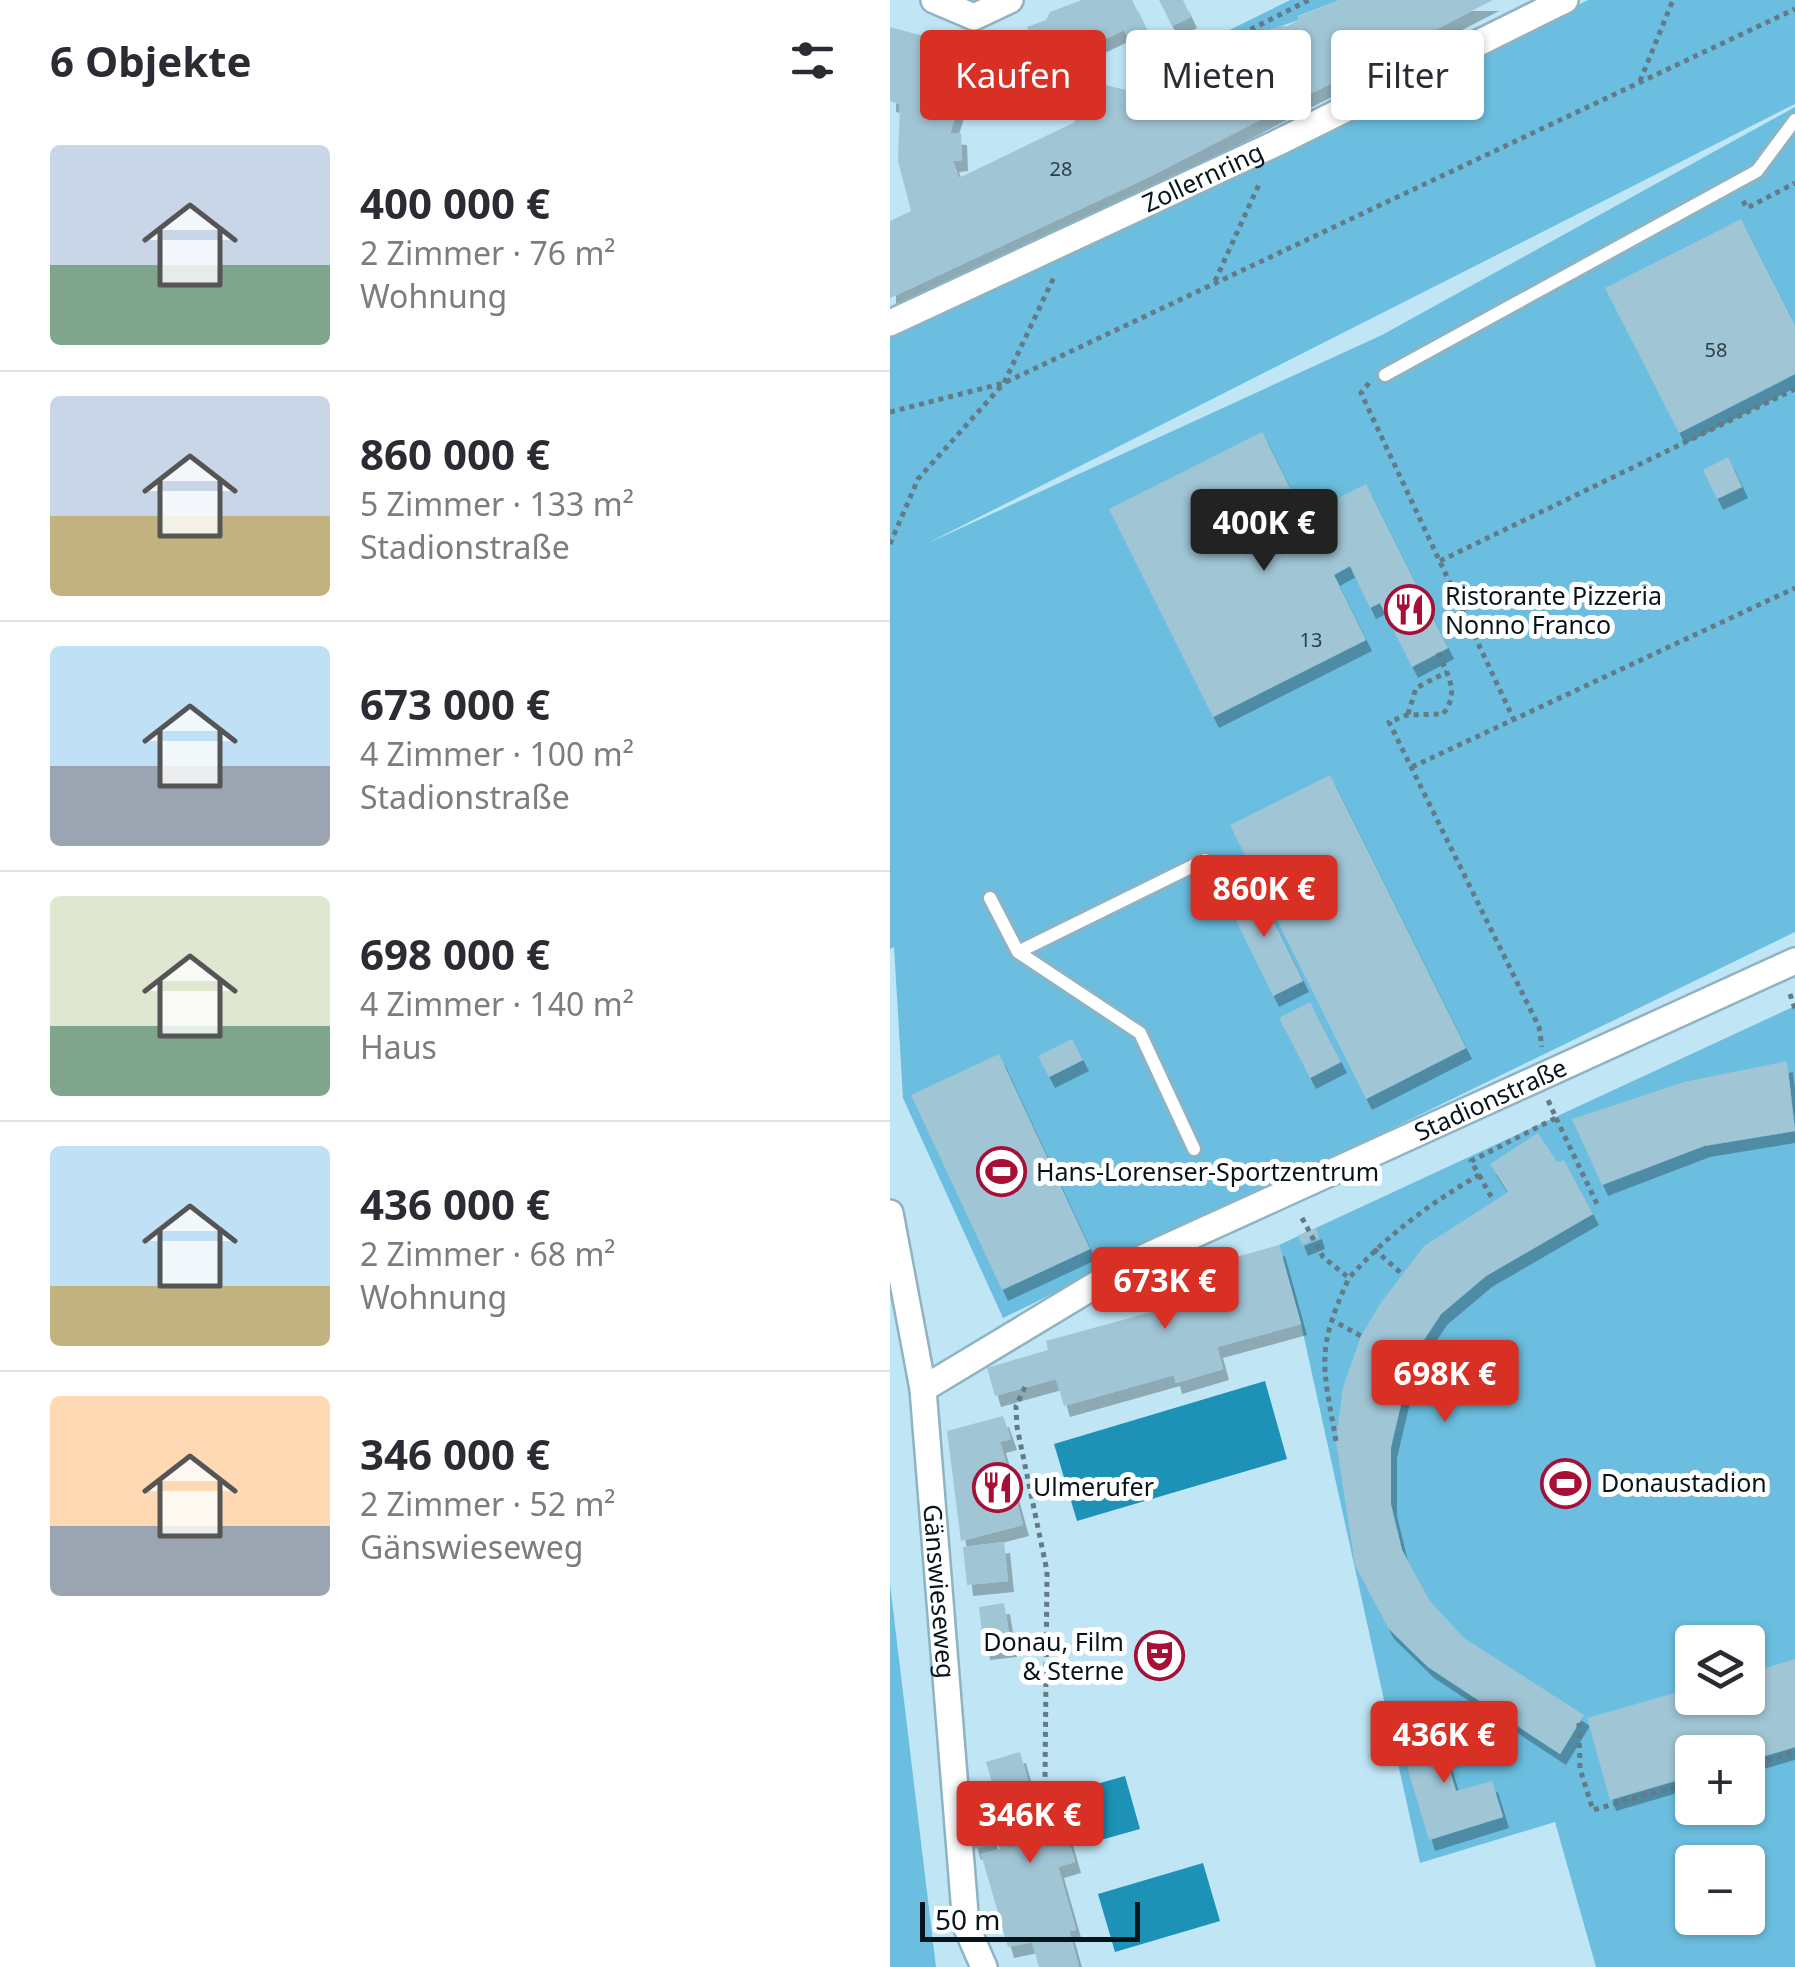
<!DOCTYPE html>
<html lang="de">
<head>
<meta charset="utf-8">
<style>
	:root { --surface:#fff; --page:#f2f2f3; --text:#2b2b33; --muted:#7c7c81; --line:#e1e1e2; --accent:#d93025 }
	body { margin:0; font-family:"Noto Sans",sans-serif; background:var(--page); color:var(--text); height:100vh; display:flex; flex-direction:column; font-size:38px; white-space:nowrap }
	* { box-sizing:border-box; margin:0 }
	p { font-size:32px; color:var(--muted) }
	.icon { flex:none; width:55px; height:55px; fill:none; stroke:currentColor; stroke-width:2; stroke-linecap:round; stroke-linejoin:round }
	.map { position:relative; flex:1; overflow:hidden }
	.details { display:flex; flex-direction:column; background:var(--surface); width:890px }
	.details>* { flex:none }
	.banner { position:absolute; left:30px; top:30px; width:725px; height:90px; display:flex; gap:20px }
	.controls { position:absolute; left:785px; top:1625px; display:grid; gap:20px }
	.controls a { display:grid; place-items:center; width:90px; height:90px; border-radius:10px; background:var(--surface); box-shadow:0 2px 8px #0004; font-size:50px }
	.scale { position:absolute; left:30px; bottom:25px; width:220px; box-sizing:border-box; padding-left:10px; border:5px solid #07141a; border-top:0; font-size:28px; line-height:35px; white-space:nowrap; color:#07141a; -webkit-text-stroke:8px #fff; paint-order:stroke }
	.price { position:absolute; translate:-50% -85px; padding:0 22px; border-radius:10px; background:var(--accent); color:#fff; font-size:32px; line-height:65px; filter:drop-shadow(0 2px 5px #0008) }
	.price::after { content:''; position:absolute; left:50%; top:60px; width:30px; height:22px; margin-left:-15px; background:inherit; clip-path:polygon(0 0,100% 0,50% 100%) }
	.price.selected { background:#222; color:#fff }
	ul { padding:0; list-style:none }
	li { display:flex; align-items:center; gap:30px; height:250px; padding:0 50px }
	li+li { border-top:2px solid var(--line) }
	li span { display:grid; place-items:center; flex:none; width:280px; height:200px; border-radius:10px; color:#555 }
	li>.icon { margin-inline-start:auto }
	span .icon { width:120px; height:120px; fill:#fffc; stroke-width:1 }
	li b { font-size:42px }
	h2 { display:flex; justify-content:space-between; align-items:center; height:120px; padding:0 50px; font-size:42px }
	.chip { padding:0 35px; border-radius:10px; background:var(--surface); box-shadow:0 2px 8px #0004; font-size:35px; line-height:90px }
	.chip.selected { background:var(--accent); color:#fff }
	main { display:flex; flex:1; min-height:0 }
	.map>svg:first-child { display:block }
</style>
</head>
<body>
<main>
<section class="details">
<h2>6 Objekte<svg class="icon" aria-label="filters" viewBox="0 0 24 24"><path d="M4 7h16M4 17h16"/><circle cx="9" cy="7" r="2"/><circle cx="15" cy="17" r="2"/></svg></h2>
<ul>
<li><span style="background:linear-gradient(#c9d6e8 60%,#7fa58c 0)"><svg class="icon" aria-label="home" viewBox="0 0 24 24"><path d="M3 11l9-7 9 7M6 9v11h12V9"/></svg></span><div><b>400 000 €</b><p>2 Zimmer · 76 m²</p><p>Wohnung</p></div></li>
<li><span style="background:linear-gradient(#c9d6e8 60%,#c2b280 0)"><svg class="icon" aria-label="home" viewBox="0 0 24 24"><path d="M3 11l9-7 9 7M6 9v11h12V9"/></svg></span><div><b>860 000 €</b><p>5 Zimmer · 133 m²</p><p>Stadionstraße</p></div></li>
<li><span style="background:linear-gradient(#bfe0f5 60%,#9aa5b1 0)"><svg class="icon" aria-label="home" viewBox="0 0 24 24"><path d="M3 11l9-7 9 7M6 9v11h12V9"/></svg></span><div><b>673 000 €</b><p>4 Zimmer · 100 m²</p><p>Stadionstraße</p></div></li>
<li><span style="background:linear-gradient(#dfe7d0 65%,#7fa58c 0)"><svg class="icon" aria-label="home" viewBox="0 0 24 24"><path d="M3 11l9-7 9 7M6 9v11h12V9"/></svg></span><div><b>698 000 €</b><p>4 Zimmer · 140 m²</p><p>Haus</p></div></li>
<li><span style="background:linear-gradient(#bfe0f5 70%,#c2b280 0)"><svg class="icon" aria-label="home" viewBox="0 0 24 24"><path d="M3 11l9-7 9 7M6 9v11h12V9"/></svg></span><div><b>436 000 €</b><p>2 Zimmer · 68 m²</p><p>Wohnung</p></div></li>
<li><span style="background:linear-gradient(#ffd9b3 65%,#9aa5b1 0)"><svg class="icon" aria-label="home" viewBox="0 0 24 24"><path d="M3 11l9-7 9 7M6 9v11h12V9"/></svg></span><div><b>346 000 €</b><p>2 Zimmer · 52 m²</p><p>Gänswieseweg</p></div></li>
</ul>
</section>
<div class="map">
<svg width="905" height="1967" viewBox="0 0 905 1967">
	<defs>
		<filter id="shadow"><feDropShadow dx="6" dy="11" stdDeviation="0" flood-color="#0004"/></filter>
	</defs>
	<rect width="100%" height="100%" fill="#c0e6f6"/>
	<path fill="#6bbedf" fill-rule="evenodd" d="M 400,0 L 450,0 L 408,16 L 409,20 L 379,30 L 380,34 L 347,47 L 303,73 L 291,54 Z
		M 698,0 L 905,0 L 905,104 L 36,544 L 492,335 L 905,107 L 905,932 L 113,1318 L 13,1098 L 4,947 L 0,949 L 0,328 L 397,147 Z
		M 905,1006 L 905,1967 L 706,1967 L 665,1822 L 530,1863 L 411,1324 L 389,1245 ZM 802,1642 L 858,1642 L 858,1698 L 802,1698 ZM 802,1752 L 858,1752 L 858,1808 L 802,1808 ZM 802,1862 L 858,1862 L 858,1918 L 802,1918 Z
		M 0,1584 L 46,1967 L 0,1967 Z"/>
	<path fill="#1d91b6" d="M 375,1381 L 397,1459 L 187,1521 L 164,1444 Z
		M 235,1776 L 250,1829 L 200,1843 L 185,1790 Z
		M 313,1863 L 330,1921 L 225,1952 L 208,1894 Z"/>
	<path fill="#a0c5d5" filter="url(#shadow)" d="M 192,0 L 242,0 L 260,37 L 242,46 L 234,30 L 196,48 L 201,57 L 161,76 L 137,27 L 156,20 L 160,12 Z
		M 269,0 L 293,0 L 301,17 L 282,26 Z
		M 450,0 L 603,0 L 259,177 L 0,298 L 0,221 L 21,211 L 8,161 L 10,104 L 0,101 L 0,27 L 86,50 L 60,133 L 71,134 L 72,160 L 63,161 L 69,178 L 185,122 L 165,78 L 203,60 L 215,85 L 257,95 L 346,47 L 380,34 L 378,31 L 394,24 L 395,27 L 409,20 L 407,17 Z
		M 851,219 L 905,325 L 905,374 L 789,433 L 715,288 Z
		M 372,432 L 430,548 L 447,540 L 430,507 L 476,484 L 558,648 L 522,667 L 490,603 L 480,608 L 460,566 L 444,575 L 476,640 L 323,717 L 219,509 Z
		M 838,457 L 852,487 L 827,499 L 813,470 Z
		M 440,775 L 576,1048 L 476,1099 L 340,825 Z
		M 366,885 L 413,981 L 383,996 L 336,900 Z
		M 420,1002 L 451,1062 L 420,1078 L 389,1018 Z
		M 182,1039 L 193,1060 L 159,1077 L 148,1056 Z
		M 109,1054 L 200,1249 L 112,1290 L 21,1095 Z
		M 897,1061 L 905,1131 L 814,1146 L 712,1185 L 682,1119 L 794,1082 Z
		M 648,1133 L 667,1162 L 674,1160 L 703,1214 L 596,1276 L 551,1314 L 522,1358 L 501,1447 L 501,1505 L 512,1550 L 540,1601 L 574,1638 L 694,1715 L 670,1754 L 538,1667 L 498,1628 L 465,1565 L 446,1441 L 453,1387 L 471,1336 L 490,1304 L 534,1246 L 618,1192 L 600,1164 Z
		M 426,1228 L 429,1238 L 412,1245 L 408,1235 Z
		M 389,1245 L 411,1324 L 327,1347 L 333,1369 L 286,1383 L 284,1375 L 174,1406 L 166,1379 L 105,1396 L 97,1368 L 158,1350 L 156,1341 L 269,1310 L 261,1281 Z
		M 113,1416 L 121,1439 L 110,1442 L 133,1525 L 71,1541 L 57,1431 Z
		M 114,1542 L 118,1581 L 77,1585 L 73,1547 Z
		M 114,1603 L 121,1646 L 94,1649 L 89,1607 Z
		M 905,1659 L 905,1747 L 858,1761 L 858,1752 L 802,1752 L 802,1776 L 720,1800 L 697,1718 L 802,1688 L 802,1698 L 858,1698 L 858,1673 Z
		M 545,1721 L 566,1791 L 602,1781 L 613,1817 L 539,1840 L 507,1733 Z
		M 130,1752 L 142,1795 L 164,1789 L 185,1862 L 168,1867 L 186,1930 L 179,1931 L 189,1967 L 149,1967 L 142,1942 L 118,1947 L 91,1854 L 110,1849 L 98,1809 L 109,1806 L 96,1762 Z
		M 95,1812 L 103,1844 L 85,1849 L 76,1818 Z"/>
	<g fill="none" stroke-linecap="round" stroke-linejoin="round">
		<defs>
			<path id="lane" d="M 495,375 L 867,171 L 905,120
				M 100,898 L 128,952 L 250,1033 L 304,1149
				M 128,952 L 315,860"/>
			<g id="street">
				<path d="M 44,0 L 84,17 L 120,0"/>
				<path id="s1" d="M 0,323 L 387,143 L 675,0"/>
				<path id="s2" d="M 0,1213 L 33,1389 L 76,1926 L 94,1967"/>
				<path id="s3" d="M 33,1389 L 242,1263 L 905,961"/>
			</g>
		</defs>
		<use href="#lane" stroke="#8eb3c2" stroke-width="18"/>
		<use href="#street" stroke="#8eb3c2" stroke-width="30"/>
		<path stroke="#627b86" stroke-width="5" stroke-dasharray="5 5" stroke-linecap="butt" d="M 102,38 L 87,95 C 102,109 120,110 139,103 L 108,31
			M 298,61 L 419,0
			M 750,81 L 783,0
			M 853,201 L 857,208 L 905,183
			M 325,281 L 370,182
			M 479,383 L 471,393 L 624,720
			M 0,412 L 114,383 L 905,9
			M 0,544 L 28,479 L 114,383 L 164,277
			M 550,561 L 905,389
			M 548,653 C 558,675 570,693 553,714 L 517,715 L 499,722 L 649,1027 L 652,1047
			M 518,714 L 526,688 L 557,672
			M 522,767 L 905,588
			M 900,994 L 905,1009
			M 666,1118 L 707,1204
			M 589,1175 L 603,1200
			M 412,1218 L 433,1257 L 459,1278 C 497,1235 539,1204 589,1175 L 581,1161 L 666,1118 L 658,1100
			M 484,1249 L 511,1273
			M 440,1319 L 471,1336
			M 135,1387 L 126,1406 L 127,1427 L 157,1571 L 155,1779
			M 446,1441 C 433,1366 425,1351 459,1278
			M 689,1723 L 690,1769 L 703,1810 L 802,1782
			M 858,1766 L 905,1752"/>
		<use href="#lane" stroke="#fff" stroke-width="12"/>
		<use href="#street" stroke="#fff" stroke-width="25"/>
	</g>
	<circle fill="#658f9f" cx="111" cy="87" r="11"/>
	<defs>
		<symbol id="restaurant-ring" viewBox="-11 -11 22 22"><circle r="9.5" fill="#fff" stroke="#a80f37" stroke-width="1.5"/><path d="M-5-6h1v4h1v-4h1v4h1v-4h1v5L-1.5 .5V6h-2V.5L-5-1ZM5-6V6H3V1.5H1.5Q1.5-4 5-6Z" fill="#a80f37"/></symbol>
		<symbol id="stadium-ring" viewBox="-11 -11 22 22"><circle r="9.5" fill="#fff" stroke="#a80f37" stroke-width="1.5"/><path d="M0-5a6.5 5 0 1 0 0 10a6.5 5 0 1 0 0-10ZM-3.5-1.8h7v3.6h-7Z" fill="#a80f37"/></symbol>
		<symbol id="theatre-ring" viewBox="-11 -11 22 22"><circle r="9.5" fill="#fff" stroke="#a80f37" stroke-width="1.5"/><path d="M-5-5.5Q0-4 5-5.5V0Q5 5 0 6Q-5 5-5 0ZM-3.3-2.5H-1v1.5H-3.3ZM1-2.5H3.3v1.5H1ZM-2.8 1Q0 5.5 2.8 1Z" fill="#a80f37"/></symbol>
	</defs>
	<g fill-rule="evenodd">
		<use href="#restaurant-ring" x="492" y="582" width="55" height="55"/>
		<use href="#stadium-ring" x="84" y="1144" width="55" height="55"/>
		<use href="#stadium-ring" x="648" y="1456" width="55" height="55"/>
		<use href="#restaurant-ring" x="80" y="1460" width="55" height="55"/>
		<use href="#theatre-ring" x="242" y="1628" width="55" height="55"/>
	</g>
	<g text-anchor="middle" stroke-width="10" stroke-linejoin="round" paint-order="stroke">
		<g font-size="20" fill="#2d4049">
			<text x="171" y="176">28</text>
			<text x="826" y="357">58</text>
			<text x="421" y="647">13</text>
		</g>
		<g font-size="25" fill="#07141a" stroke="#fff">
			<text dy="9" stroke="none"><textPath href="#s1" startOffset="345">Zollernring</textPath></text>
			<text dy="9" stroke="none"><textPath href="#s3" startOffset="638">Stadionstraße</textPath></text>
			<text dy="9" stroke="none"><textPath href="#s2" startOffset="382">Gänswieseweg</textPath></text>
		</g>
		<g font-size="25" fill="#07141a" stroke="#fff" text-anchor="start">
			<text x="555" y="605">Ristorante Pizzeria<tspan x="555" dy="29">Nonno Franco</tspan></text>
			<text x="146" y="1181">Hans-Lorenser-Sportzentrum</text>
			<text x="711" y="1492">Donaustadion</text>
			<text x="143" y="1496">Ulmerufer</text>
			<text x="234" y="1651" text-anchor="end">Donau, Film<tspan x="234" dy="29">&amp; Sterne</tspan></text>
		</g>
	</g>
</svg>
<div class="controls">
<a><svg class="icon" aria-label="layers" viewBox="0 0 24 24"><path d="M12 4l9 5-9 5-9-5zM3 14l9 5 9-5"/></svg></a>
<a>+</a>
<a>−</a>
</div>
<div class="scale">50 m</div>
<b class="price selected" style="left:374px;top:574px">400K €</b>
<b class="price" style="left:374px;top:940px">860K €</b>
<b class="price" style="left:275px;top:1332px">673K €</b>
<b class="price" style="left:555px;top:1425px">698K €</b>
<b class="price" style="left:554px;top:1786px">436K €</b>
<b class="price" style="left:140px;top:1866px">346K €</b>
<div class="banner">
<a class="chip selected">Kaufen</a>
<a class="chip">Mieten</a>
<a class="chip">Filter</a>
</div>
</div>
</main>
</body>
</html>
